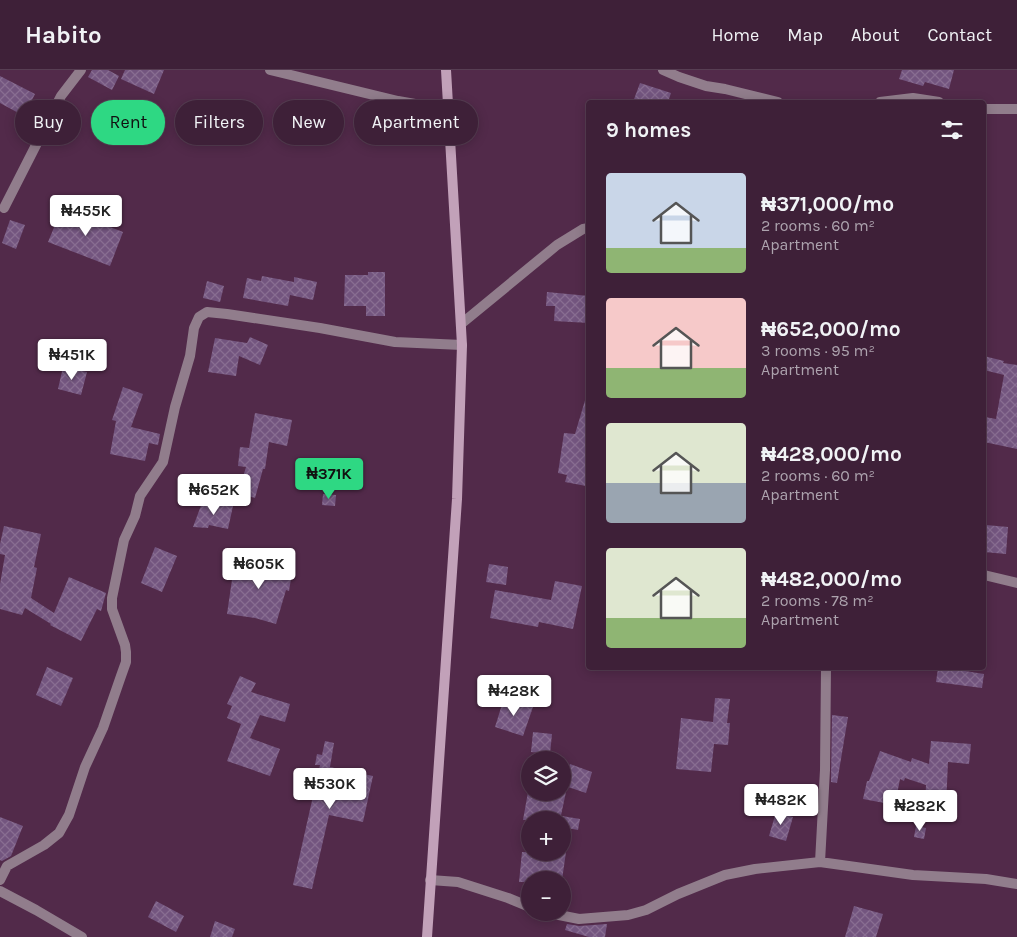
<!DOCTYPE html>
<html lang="en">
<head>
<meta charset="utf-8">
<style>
	:root { --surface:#3e2038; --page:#492d43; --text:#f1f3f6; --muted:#ada3ae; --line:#573e53; --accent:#2ed883 }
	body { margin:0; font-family:Karla,sans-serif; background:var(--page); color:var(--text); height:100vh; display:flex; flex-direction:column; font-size:19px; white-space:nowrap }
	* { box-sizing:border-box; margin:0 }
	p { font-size:16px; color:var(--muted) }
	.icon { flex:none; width:28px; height:28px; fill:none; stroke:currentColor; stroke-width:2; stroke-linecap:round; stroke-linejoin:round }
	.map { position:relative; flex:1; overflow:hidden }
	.side { position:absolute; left:586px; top:30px; width:400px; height:570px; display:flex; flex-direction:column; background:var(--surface); border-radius:5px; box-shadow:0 2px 12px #0003,0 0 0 1px var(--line) }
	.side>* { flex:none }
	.hud { position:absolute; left:15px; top:30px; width:475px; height:45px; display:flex; gap:10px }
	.controls { position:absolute; left:521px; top:681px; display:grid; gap:10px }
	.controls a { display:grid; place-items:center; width:50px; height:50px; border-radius:50%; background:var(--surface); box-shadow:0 2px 12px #0003,0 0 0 1px var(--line); font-size:25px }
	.price { position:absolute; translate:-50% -42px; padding:0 11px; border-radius:5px; background:#fff; color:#222; font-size:16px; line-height:32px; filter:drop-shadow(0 1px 2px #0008) }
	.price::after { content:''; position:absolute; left:50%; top:30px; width:15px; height:11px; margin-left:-8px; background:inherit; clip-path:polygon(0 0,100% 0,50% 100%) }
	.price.current { background:var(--accent); color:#111 }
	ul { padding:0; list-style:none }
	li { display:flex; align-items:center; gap:15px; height:125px; padding:0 20px }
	li span { display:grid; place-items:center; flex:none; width:140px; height:100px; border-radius:5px; color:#555 }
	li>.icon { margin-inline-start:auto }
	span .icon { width:60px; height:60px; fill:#fffc; stroke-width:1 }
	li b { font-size:21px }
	h2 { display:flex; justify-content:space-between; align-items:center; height:60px; padding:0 20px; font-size:21px }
	.chip { padding:0 18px; border-radius:22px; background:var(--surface); box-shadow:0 2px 12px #0003,0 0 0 1px var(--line); font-size:18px; line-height:45px }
	.chip.current { background:var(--accent); color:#111 }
	header { display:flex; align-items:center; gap:30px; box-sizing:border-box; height:70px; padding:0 25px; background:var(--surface); border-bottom:1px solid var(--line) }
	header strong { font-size:24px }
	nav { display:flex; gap:28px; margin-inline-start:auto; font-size:18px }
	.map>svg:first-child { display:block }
</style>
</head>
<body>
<header>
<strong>Habito</strong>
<nav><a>Home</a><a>Map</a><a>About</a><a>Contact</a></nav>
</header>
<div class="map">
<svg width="1017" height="867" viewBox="0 0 1017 867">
	<defs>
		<pattern id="building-cross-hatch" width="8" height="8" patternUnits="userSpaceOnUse" patternTransform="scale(1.25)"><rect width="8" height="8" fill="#73557f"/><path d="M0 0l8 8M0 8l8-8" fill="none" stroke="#886d91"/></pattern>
	</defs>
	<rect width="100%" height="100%" fill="#522a4a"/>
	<path fill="url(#building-cross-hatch)" d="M 92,0 L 108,0 L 119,6 L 112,20 L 88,7 Z
		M 125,0 L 164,0 L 154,24 L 121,9 Z
		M 902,0 L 954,0 L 949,19 L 925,12 L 923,16 L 899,9 Z
		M 0,6 L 35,24 L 24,46 L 0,33 Z
		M 640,13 L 671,23 L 668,32 L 633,32 Z
		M 62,138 L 123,162 L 110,196 L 48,172 Z
		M 10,150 L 25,155 L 16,179 L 2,173 Z
		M 368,202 L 385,202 L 385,246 L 366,246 L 366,236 L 344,236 L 345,205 L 368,205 Z
		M 262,206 L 294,212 L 294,207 L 317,212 L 313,230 L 290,225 L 288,236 L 243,228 L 247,208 L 261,211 Z
		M 207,211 L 224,216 L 220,232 L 203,228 Z
		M 547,222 L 589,226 L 589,253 L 554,251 L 555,236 L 546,236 Z
		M 250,267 L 268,275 L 260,295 L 239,286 L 236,306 L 208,302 L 215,268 L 247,273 Z
		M 984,286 L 1004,291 L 1003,293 L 1017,295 L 1017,379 L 984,372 L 985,347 L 996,349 L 1004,305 L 984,300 Z
		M 63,297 L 87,302 L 81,325 L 58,319 Z
		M 123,317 L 143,324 L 131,357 L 160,364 L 158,375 L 149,373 L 145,391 L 110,384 L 116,351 L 112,350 Z
		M 586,327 L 589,327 L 589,409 L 587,408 L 586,416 L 565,412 L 567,405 L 558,403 L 564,363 L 575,364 Z
		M 255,343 L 292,350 L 287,376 L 269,372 L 265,399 L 263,399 L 255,428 L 238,423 L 246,397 L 238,396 L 240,377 L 249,378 Z
		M 323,424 L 336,425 L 335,436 L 322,435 Z
		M 216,432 L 233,436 L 228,459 L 209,455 L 208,458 L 193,457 L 202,433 L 214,438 Z
		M 986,455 L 1008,457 L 1006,484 L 984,482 Z
		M 4,456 L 41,464 L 34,497 L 37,498 L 31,528 L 54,543 L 69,507 L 106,523 L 101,541 L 97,539 L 81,571 L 50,555 L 51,554 L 25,538 L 22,545 L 0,539 L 0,514 L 5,485 L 0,484 L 0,474 Z
		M 155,477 L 177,486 L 162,522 L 141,513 Z
		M 235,489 L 293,497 L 289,521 L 286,520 L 276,554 L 255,548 L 227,544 Z
		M 489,494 L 508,497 L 506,515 L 486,512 Z
		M 555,511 L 582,516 L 573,559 L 539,552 L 538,557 L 490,548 L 495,520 L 551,530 Z
		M 47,597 L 73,608 L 61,636 L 36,625 Z
		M 938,598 L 960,598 L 959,600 L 984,604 L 982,618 L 936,612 Z
		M 240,606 L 256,613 L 251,622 L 290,634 L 285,652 L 260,645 L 250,668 L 280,679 L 270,706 L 227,691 L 241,654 L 227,648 L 232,636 L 227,634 Z
		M 504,628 L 533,637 L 523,666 L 495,657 Z
		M 715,628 L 730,629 L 727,653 L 730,653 L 728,675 L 714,674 L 711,702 L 676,699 L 681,648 L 713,652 Z
		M 832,645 L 848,647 L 837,713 L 831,712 Z
		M 533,662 L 552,664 L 550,684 L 531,682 Z
		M 325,671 L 334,673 L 330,697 L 373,706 L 363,752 L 329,745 L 312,819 L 293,815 L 320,695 L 315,695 L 317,684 L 322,685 Z
		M 931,671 L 971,674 L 969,694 L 948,692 L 946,736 L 925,736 L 926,715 L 905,708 L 904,711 L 900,709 L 895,735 L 863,729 L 867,711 L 869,711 L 880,681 L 911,692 L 912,688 L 929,694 Z
		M 570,694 L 592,702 L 586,723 L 562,715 L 562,700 L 567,700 Z
		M 528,722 L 566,722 L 560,750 L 523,750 Z
		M 776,742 L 793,747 L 786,771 L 769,766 Z
		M 562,746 L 580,749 L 578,760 L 562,757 Z
		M 0,747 L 23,756 L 11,786 L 2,791 L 0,790 Z
		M 916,756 L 926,758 L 924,769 L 914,767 Z
		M 522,782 L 566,782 L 562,810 L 530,810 L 530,812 L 519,812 Z
		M 156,831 L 184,846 L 176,862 L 148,847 Z
		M 854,836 L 883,844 L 876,867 L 845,867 Z
		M 215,851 L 235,859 L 232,867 L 210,867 Z
		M 567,854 L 579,856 L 607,854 L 605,867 L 589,867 L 565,860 Z"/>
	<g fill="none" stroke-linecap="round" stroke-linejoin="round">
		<path stroke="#917d8c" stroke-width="10" d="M 270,0 L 398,31 L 449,40
			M 663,0 L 679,7 L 706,16 L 725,19 L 778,32
			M 880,32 L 913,28 L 939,32
			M 984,39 L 1017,39
			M 4,138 L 61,26 L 81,0
			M 461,254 L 557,175 L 583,159 L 589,158
			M 984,505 L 1017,513
			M 820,792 L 825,700 L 826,598
			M 0,810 L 7,796 L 44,775 L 59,763 L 69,745 L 85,697 L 103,658 L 121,606 L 126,592 L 126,582 L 125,575 L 112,539 L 112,528 L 124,470 L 135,446 L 140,426 L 163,392 L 175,337 L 190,286 L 194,258 L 199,247 L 207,242 L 227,244 L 320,258 L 395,272 L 462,275
			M 430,810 L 458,812 L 508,828 L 530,837
			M 0,821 L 36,840 L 82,867
			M 544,842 L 579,849 L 628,845 L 646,840 L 678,824 L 725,805 L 755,799 L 820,792 L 913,805 L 986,809 L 1017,814"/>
		<path stroke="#c2a1b9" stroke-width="10" d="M 427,867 L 457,429 L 462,275 L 446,0"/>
	</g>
</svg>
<div class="controls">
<a><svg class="icon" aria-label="layers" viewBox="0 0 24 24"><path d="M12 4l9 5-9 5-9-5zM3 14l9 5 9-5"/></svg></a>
<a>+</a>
<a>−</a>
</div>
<b class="price" style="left:86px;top:167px">₦455K</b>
<b class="price" style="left:72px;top:311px">₦451K</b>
<b class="price current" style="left:329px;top:430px">₦371K</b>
<b class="price" style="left:214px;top:446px">₦652K</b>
<b class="price" style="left:259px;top:520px">₦605K</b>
<b class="price" style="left:514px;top:647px">₦428K</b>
<b class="price" style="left:330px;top:740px">₦530K</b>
<b class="price" style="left:781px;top:756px">₦482K</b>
<b class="price" style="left:920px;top:762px">₦282K</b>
<div class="hud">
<a class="chip">Buy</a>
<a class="chip current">Rent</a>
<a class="chip">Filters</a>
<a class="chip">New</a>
<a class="chip">Apartment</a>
</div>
<section class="side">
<h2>9 homes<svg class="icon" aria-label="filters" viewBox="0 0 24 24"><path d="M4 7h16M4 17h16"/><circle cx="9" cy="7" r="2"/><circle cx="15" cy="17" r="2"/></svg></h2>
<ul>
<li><span style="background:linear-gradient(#c9d6e8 75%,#8fb573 0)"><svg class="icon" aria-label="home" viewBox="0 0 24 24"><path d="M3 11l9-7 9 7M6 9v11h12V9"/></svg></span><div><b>₦371,000/mo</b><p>2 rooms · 60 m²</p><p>Apartment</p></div></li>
<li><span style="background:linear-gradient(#f6c9c9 70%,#8fb573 0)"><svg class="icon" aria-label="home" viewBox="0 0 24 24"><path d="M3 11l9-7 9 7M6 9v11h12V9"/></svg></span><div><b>₦652,000/mo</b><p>3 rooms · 95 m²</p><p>Apartment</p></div></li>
<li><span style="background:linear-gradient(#dfe7d0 60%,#9aa5b1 0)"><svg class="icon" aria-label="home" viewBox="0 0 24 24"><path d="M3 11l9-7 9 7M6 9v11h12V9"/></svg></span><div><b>₦428,000/mo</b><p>2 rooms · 60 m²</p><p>Apartment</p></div></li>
<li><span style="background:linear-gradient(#dfe7d0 70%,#8fb573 0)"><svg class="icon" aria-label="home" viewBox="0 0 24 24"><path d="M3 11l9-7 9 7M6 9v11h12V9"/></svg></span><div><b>₦482,000/mo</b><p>2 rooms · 78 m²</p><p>Apartment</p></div></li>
</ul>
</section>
</div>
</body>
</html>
